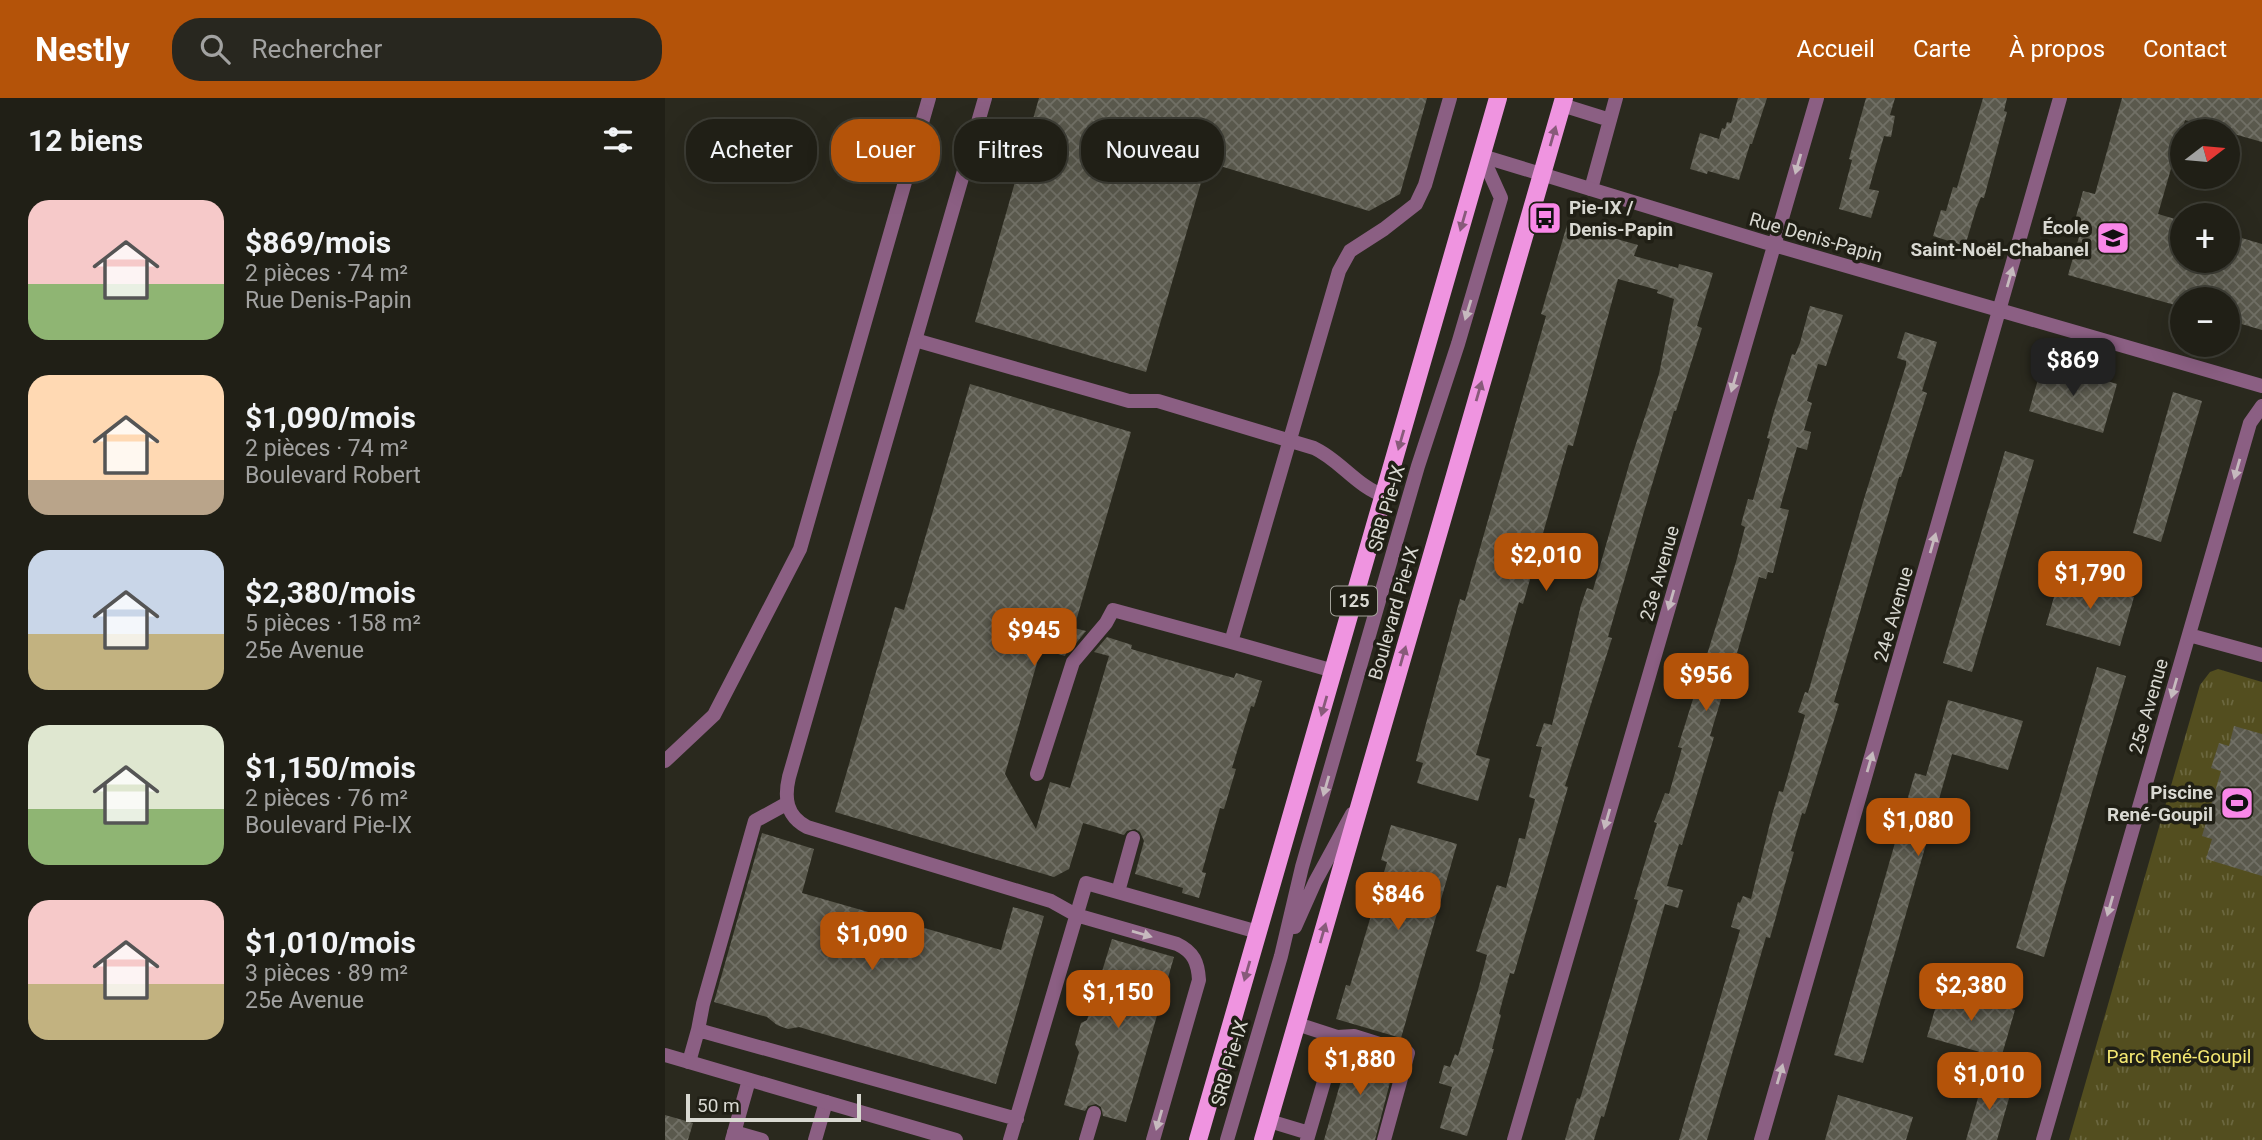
<!DOCTYPE html>
<html lang="fr">
<head>
<meta charset="utf-8">
<style>
	:root { --surface:#201f16; --page:#28271f; --text:#f1f3f6; --muted:#a2a2a1; --line:#3d3d35; --accent:#b45309 }
	body { margin:0; font-family:Roboto,sans-serif; background:var(--page); color:var(--text); height:100vh; display:flex; flex-direction:column; font-size:26px; white-space:nowrap }
	* { box-sizing:border-box; margin:0 }
	p { font-size:23px; color:var(--muted) }
	.icon { flex:none; width:38px; height:38px; fill:none; stroke:currentColor; stroke-width:2; stroke-linecap:round; stroke-linejoin:round }
	.map { position:relative; flex:1; overflow:hidden }
	.sheet { display:flex; flex-direction:column; background:var(--surface); width:665px }
	.sheet>* { flex:none }
	.hud { position:absolute; left:21px; top:21px; width:665px; height:63px; display:flex; gap:14px }
	.needle { width:46px; rotate:74deg }
	.tools { position:absolute; left:1505px; top:21px; display:grid; gap:14px }
	.tools a { display:grid; place-items:center; width:70px; height:70px; border-radius:50%; background:var(--surface); box-shadow:0 7px 28px #0002,0 0 0 2px var(--line); font-size:35px }
	.scale { position:absolute; left:21px; bottom:18px; width:175px; box-sizing:border-box; padding-left:7px; border:4px solid #d9d9d2; border-top:0; font-size:19px; line-height:24px; white-space:nowrap; color:#d9d9d2; -webkit-text-stroke:5px #201f15; paint-order:stroke }
	.price { position:absolute; translate:-50% -60px; padding:0 16px; border-radius:14px; background:var(--accent); color:#fff; font-size:23px; line-height:46px; filter:drop-shadow(0 2px 4px #0008) }
	.price::after { content:''; position:absolute; left:50%; top:42px; width:21px; height:16px; margin-left:-10px; background:inherit; clip-path:polygon(0 0,100% 0,50% 100%) }
	.price.selected { background:#222; color:#fff }
	ul { padding:0; list-style:none }
	li { display:flex; align-items:center; gap:21px; height:175px; padding:0 28px }
	li span { display:grid; place-items:center; flex:none; width:196px; height:140px; border-radius:21px; color:#555 }
	li>.icon { margin-inline-start:auto }
	span .icon { width:84px; height:84px; fill:#fffc; stroke-width:1 }
	li b { font-size:30px }
	h2 { display:flex; justify-content:space-between; align-items:center; height:84px; padding:0 28px; font-size:30px }
	.chip { padding:0 24px; border-radius:28px; background:var(--surface); box-shadow:0 7px 28px #0002,0 0 0 2px var(--line); font-size:24px; line-height:63px }
	.chip.selected { background:var(--accent); color:#fff }
	header { display:flex; align-items:center; gap:42px; box-sizing:border-box; height:98px; padding:0 35px; background:var(--accent); color:#fff }
	header strong { font-size:33px }
	nav { display:flex; gap:38px; margin-inline-start:auto; font-size:24px }
	.search { width:490px; height:63px; background:var(--page); display:flex; align-items:center; gap:18px; box-sizing:border-box; padding:0 24px; border-radius:28px; color:var(--muted); font-size:26px }
	main { display:flex; flex:1; min-height:0 }
	.map>svg:first-child { display:block }
</style>
</head>
<body>
<header>
<strong>Nestly</strong>
<div class="search"><svg class="icon" aria-label="search" viewBox="0 0 24 24"><circle cx="10" cy="10" r="6"/><path d="M15 15l6 6"/></svg>Rechercher</div>
<nav><a>Accueil</a><a>Carte</a><a>À propos</a><a>Contact</a></nav>
</header>
<main>
<section class="sheet">
<h2>12 biens<svg class="icon" aria-label="filters" viewBox="0 0 24 24"><path d="M4 7h16M4 17h16"/><circle cx="9" cy="7" r="2"/><circle cx="15" cy="17" r="2"/></svg></h2>
<ul>
<li><span style="background:linear-gradient(#f6c9c9 60%,#8fb573 0)"><svg class="icon" aria-label="home" viewBox="0 0 24 24"><path d="M3 11l9-7 9 7M6 9v11h12V9"/></svg></span><div><b>$869/mois</b><p>2 pièces · 74 m²</p><p>Rue Denis-Papin</p></div></li>
<li><span style="background:linear-gradient(#ffd9b3 75%,#b9a48a 0)"><svg class="icon" aria-label="home" viewBox="0 0 24 24"><path d="M3 11l9-7 9 7M6 9v11h12V9"/></svg></span><div><b>$1,090/mois</b><p>2 pièces · 74 m²</p><p>Boulevard Robert</p></div></li>
<li><span style="background:linear-gradient(#c9d6e8 60%,#c2b280 0)"><svg class="icon" aria-label="home" viewBox="0 0 24 24"><path d="M3 11l9-7 9 7M6 9v11h12V9"/></svg></span><div><b>$2,380/mois</b><p>5 pièces · 158 m²</p><p>25e Avenue</p></div></li>
<li><span style="background:linear-gradient(#dfe7d0 60%,#8fb573 0)"><svg class="icon" aria-label="home" viewBox="0 0 24 24"><path d="M3 11l9-7 9 7M6 9v11h12V9"/></svg></span><div><b>$1,150/mois</b><p>2 pièces · 76 m²</p><p>Boulevard Pie-IX</p></div></li>
<li><span style="background:linear-gradient(#f6c9c9 60%,#c2b280 0)"><svg class="icon" aria-label="home" viewBox="0 0 24 24"><path d="M3 11l9-7 9 7M6 9v11h12V9"/></svg></span><div><b>$1,010/mois</b><p>3 pièces · 89 m²</p><p>25e Avenue</p></div></li>
</ul>
</section>
<div class="map">
<svg width="1597" height="1042" viewBox="0 0 1597 1042">
	<defs>
		<pattern id="park-tufts" width="24" height="20" patternUnits="userSpaceOnUse" patternTransform="scale(1.75)"><rect width="24" height="20" fill="#534e1f"/><path d="M3 7l-1-3M5 7V3M7 7l1-3M15 17l-1-3M17 17v-4M19 17l1-3" fill="none" stroke="#6b673f"/></pattern>
		<pattern id="building-cross-hatch" width="8" height="8" patternUnits="userSpaceOnUse" patternTransform="scale(1.75)"><rect width="8" height="8" fill="#5a594d"/><path d="M0 0l8 8M0 8l8-8" fill="none" stroke="#717066"/></pattern>
	</defs>
	<rect width="100%" height="100%" fill="#2a291e"/>
	<path fill="url(#park-tufts)" d="M 1553,571 L 1597,584 L 1597,1042 L 1404,1042 L 1535,587 L 1545,574 Z"/>
	<path fill="url(#building-cross-hatch)" d="M 374,0 L 762,0 L 735,96 L 704,113 L 542,64 L 481,274 L 310,224 Z
		M 1073,0 L 1102,0 L 1087,46 L 1085,46 L 1074,82 L 1043,73 L 1042,76 L 1025,71 L 1035,35 L 1054,41 L 1057,30 L 1060,31 L 1062,24 L 1066,25 Z
		M 1201,0 L 1230,0 L 1225,17 L 1230,18 L 1226,39 L 1219,38 L 1204,91 L 1214,93 L 1206,120 L 1174,111 L 1187,62 L 1184,61 Z
		M 1318,0 L 1342,0 L 1339,13 L 1342,14 L 1319,100 L 1316,99 L 1311,111 L 1300,148 L 1268,138 L 1276,112 L 1281,113 L 1288,89 L 1292,90 Z
		M 1457,0 L 1597,0 L 1597,44 L 1520,22 L 1493,116 L 1517,123 L 1517,163 L 1563,163 L 1563,136 L 1597,146 L 1597,232 L 1563,222 L 1563,201 L 1517,201 L 1517,209 L 1403,177 L 1414,139 L 1406,137 L 1418,93 L 1430,96 Z
		M 902,127 L 973,147 L 969,158 L 1013,170 L 1014,166 L 1048,175 L 1032,228 L 1037,230 L 1011,313 L 1009,313 L 978,417 L 943,539 L 947,540 L 900,688 L 903,689 L 849,876 L 845,875 L 834,916 L 836,917 L 827,951 L 829,951 L 802,1038 L 775,1030 L 787,989 L 774,985 L 779,967 L 785,969 L 790,956 L 793,958 L 813,892 L 822,857 L 811,853 L 830,792 L 832,787 L 841,790 L 854,740 L 860,741 L 870,701 L 864,699 L 877,649 L 871,648 L 879,625 L 887,627 L 916,507 L 922,490 L 928,492 L 964,367 L 994,276 L 1009,201 L 992,195 L 993,192 L 953,181 L 908,348 L 903,347 L 858,506 L 854,504 L 811,657 L 825,661 L 813,703 L 752,685 L 758,665 L 751,663 L 757,640 L 795,501 L 800,503 L 881,218 L 876,216 Z
		M 1145,208 L 1178,217 L 1161,268 L 1153,266 L 1142,303 L 1147,305 L 1139,332 L 1146,334 L 1142,352 L 1132,349 L 1115,410 L 1124,412 L 1108,475 L 1103,474 L 1101,481 L 1094,479 L 1072,555 L 1070,555 L 1045,638 L 1049,639 L 1017,747 L 1014,746 L 1002,788 L 1018,792 L 1013,810 L 1000,806 L 939,1019 L 936,1018 L 929,1042 L 900,1042 L 912,1000 L 915,1001 L 973,802 L 969,801 L 992,725 L 989,724 L 1000,695 L 1004,696 L 1017,650 L 1013,649 L 1071,464 L 1080,429 L 1076,427 L 1078,419 L 1083,401 L 1088,402 L 1105,341 L 1102,340 L 1108,317 L 1127,256 L 1130,257 L 1135,245 Z
		M 1240,234 L 1272,244 L 1257,293 L 1262,295 L 1236,379 L 1234,379 L 1169,604 L 1174,606 L 1140,716 L 1137,715 L 1126,753 L 1129,754 L 1105,840 L 1101,839 L 1042,1042 L 1014,1042 L 1075,832 L 1066,829 L 1073,804 L 1075,805 L 1078,798 L 1086,801 L 1107,717 L 1114,693 L 1118,694 L 1140,617 L 1133,614 L 1140,594 L 1143,595 L 1198,404 L 1241,267 L 1241,263 L 1232,260 Z
		M 1378,264 L 1452,286 L 1438,335 L 1364,313 Z
		M 305,286 L 466,334 L 409,530 L 421,533 L 408,549 L 404,548 L 400,558 L 376,551 L 340,676 L 371,731 L 385,684 L 405,690 L 444,558 L 429,554 L 442,539 L 467,547 L 466,551 L 525,568 L 569,580 L 571,575 L 597,583 L 589,609 L 586,608 L 567,670 L 571,671 L 559,711 L 555,710 L 537,774 L 541,775 L 534,800 L 517,795 L 518,790 L 470,776 L 479,743 L 475,734 L 470,731 L 462,733 L 459,737 L 418,725 L 404,771 L 389,779 L 170,714 L 230,509 L 239,512 Z
		M 1508,294 L 1537,303 L 1496,444 L 1468,435 Z
		M 1340,353 L 1369,362 L 1307,574 L 1278,565 Z
		M 1395,478 L 1469,499 L 1455,548 L 1381,527 Z
		M 1432,569 L 1461,578 L 1379,859 L 1351,850 Z
		M 1283,602 L 1358,623 L 1343,672 L 1287,656 L 1198,965 L 1169,957 L 1250,675 L 1261,678 Z
		M 1569,628 L 1597,636 L 1597,778 L 1541,761 L 1547,741 L 1537,738 L 1556,673 L 1546,670 L 1554,645 L 1564,648 Z
		M 726,727 L 792,746 L 736,940 L 671,921 L 681,887 L 685,888 L 722,764 L 716,762 Z
		M 97,735 L 149,751 L 137,795 L 336,852 L 348,809 L 379,818 L 331,986 L 134,929 L 123,931 L 112,927 L 102,919 L 49,904 Z
		M 447,841 L 509,859 L 461,1024 L 438,1018 L 436,1009 L 431,1006 L 423,1008 L 420,1013 L 399,1007 L 414,954 L 410,946 L 416,925 L 422,922 Z
		M 1276,890 L 1350,912 L 1336,960 L 1262,939 Z
		M 686,948 L 722,959 L 729,969 L 710,1042 L 659,1042 Z
		M 1318,982 L 1347,990 L 1332,1042 L 1301,1042 Z
		M 1173,997 L 1248,1019 L 1241,1042 L 1160,1042 Z
		M 0,1017 L 28,1025 L 23,1042 L 0,1042 Z"/>
	<g fill="none" stroke-linecap="round" stroke-linejoin="round">
		<path stroke="#8b5f83" stroke-width="14" d="M 320,0 L 124,679 C 119,700 121,718 142,729 L 386,803 L 411,817 L 512,846 C 529,854 533,865 534,882 L 488,1042
			M 897,7 L 945,22
			M 926,91 L 951,0
			M 250,242 L 464,303 L 493,303 L 649,350 C 675,362 692,389 720,398
			M 669,573 L 566,544 L 674,173 L 685,153 L 719,131 L 751,106 L 760,87 L 785,0
			M 0,663 L 49,617 L 135,451 L 264,0
			M 372,676 L 408,564 L 441,525 L 448,512 L 566,544
			M 453,794 L 468,740
			M 630,829 L 650,784 L 687,716
			M 632,926 L 672,939 L 642,1042
			M 33,932 L 38,906 L 90,723 L 121,706
			M 672,939 L 689,938 L 743,955 L 719,1042
			M 24,964 L 33,932 L 352,1021
			M 604,1023 L 644,1035
			M 69,1034 L 97,1042
			M 67,1042 L 84,982
			M 150,1042 L 161,1004
			M 345,1042 L 421,785 L 593,834
			M 421,1042 L 429,1015
			M 562,1042 L 616,858 L 637,769 L 753,368 L 793,246 L 836,100 L 817,58"/>
		<path stroke="#8b5f83" stroke-width="14" d="M 817,58 L 1109,147 L 1597,288
			M 1524,537 L 1597,557
			M 0,957 L 291,1042
			M 849,1042 L 1152,0
			M 1096,1042 L 1395,0
			M 1378,1042 L 1585,325 L 1597,308"/>
		<path stroke="#ef94e0" stroke-width="18" d="M 533,1042 L 833,0
			M 598,1042 L 899,0"/>
	</g>
	<defs><path id="oneway-solid" d="M-6-.8H1V-3.2L6.5 0L1 3.2V.8H-6Z" transform="scale(1.75)"/></defs>
	<g fill="#885a7a">
		<use href="#oneway-solid" transform="translate(888 38) rotate(-74)"/>
		<use href="#oneway-solid" transform="translate(798 123) rotate(106)"/>
		<use href="#oneway-solid" transform="translate(814 293) rotate(-74)"/>
		<use href="#oneway-solid" transform="translate(736 342) rotate(106)"/>
		<use href="#oneway-solid" transform="translate(738 558) rotate(-74)"/>
		<use href="#oneway-solid" transform="translate(659 608) rotate(106)"/>
		<use href="#oneway-solid" transform="translate(658 835) rotate(-74)"/>
		<use href="#oneway-solid" transform="translate(582 873) rotate(106)"/>
	</g>
	<g fill="#c6babe">
		<use href="#oneway-solid" transform="translate(1133 66) rotate(106)"/>
		<use href="#oneway-solid" transform="translate(1345 179) rotate(-74)"/>
		<use href="#oneway-solid" transform="translate(803 212) rotate(107)"/>
		<use href="#oneway-solid" transform="translate(1069 284) rotate(106)"/>
		<use href="#oneway-solid" transform="translate(1572 371) rotate(106)"/>
		<use href="#oneway-solid" transform="translate(1268 445) rotate(-74)"/>
		<use href="#oneway-solid" transform="translate(1006 502) rotate(106)"/>
		<use href="#oneway-solid" transform="translate(1509 590) rotate(106)"/>
		<use href="#oneway-solid" transform="translate(1205 664) rotate(-74)"/>
		<use href="#oneway-solid" transform="translate(661 688) rotate(106)"/>
		<use href="#oneway-solid" transform="translate(942 721) rotate(106)"/>
		<use href="#oneway-solid" transform="translate(1445 808) rotate(106)"/>
		<use href="#oneway-solid" transform="translate(477 836) rotate(16)"/>
		<use href="#oneway-solid" transform="translate(1115 976) rotate(-74)"/>
		<use href="#oneway-solid" transform="translate(494 1022) rotate(106)"/>
	</g>
	<defs>
		<symbol id="bus-square" viewBox="-11 -11 22 22"><rect x="-9" y="-9" width="18" height="18" rx="4" fill="#f987e8" stroke="#201f15"/><path d="M-5-6H5V4H4V6H2V4H-2V6H-4V4H-5ZM-3.5-4V0h7V-4ZM-3.5 1.2v1.5H-2V1.2ZM2 1.2v1.5H3.5V1.2Z" fill="#111"/></symbol>
		<symbol id="school-square" viewBox="-11 -11 22 22"><rect x="-9" y="-9" width="18" height="18" rx="4" fill="#f987e8" stroke="#201f15"/><path d="M0-5L7-2L0 1L-7-2ZM-4 1L0 2.5L4 1V4Q0 6-4 4Z" fill="#111"/></symbol>
		<symbol id="stadium-square" viewBox="-11 -11 22 22"><rect x="-9" y="-9" width="18" height="18" rx="4" fill="#f987e8" stroke="#201f15"/><path d="M0-5a6.5 5 0 1 0 0 10a6.5 5 0 1 0 0-10ZM-3.5-1.8h7v3.6h-7Z" fill="#111"/></symbol>
	</defs>
	<g fill-rule="evenodd">
		<use href="#bus-square" x="861" y="101" width="38" height="38"/>
		<use href="#school-square" x="1429" y="121" width="38" height="38"/>
		<use href="#stadium-square" x="1553" y="686" width="38" height="38"/>
	</g>
	<g text-anchor="middle" stroke-width="7" stroke-linejoin="round" paint-order="stroke">
		<rect fill="#201f15" stroke="#a2a199" stroke-width="2" x="666" y="488.5" width="46" height="29" rx="5"/>
		<g font-size="18" font-weight="bold" fill="#d9d9d2">
			<text x="689" y="509">125</text>
		</g>
		<g font-size="19" font-weight="bold" fill="#d9d9d2" stroke="#201f15" text-anchor="end">
			<text x="904" y="116" text-anchor="start">Pie-IX /<tspan x="904" dy="22">Denis-Papin</tspan></text>
			<text x="1424" y="136">École<tspan x="1424" dy="22">Saint-Noël-Chabanel</tspan></text>
			<text x="1548" y="701">Piscine<tspan x="1548" dy="22">René-Goupil</tspan></text>
		</g>
		<g font-size="19" fill="#d9d9d2" stroke="#201f15">
			<text transform="translate(1151 139) rotate(16)" y="7">Rue Denis-Papin</text>
			<text transform="translate(721 410) rotate(-74)" y="7">SRB Pie-IX</text>
			<text transform="translate(994 475) rotate(-74)" y="7">23e Avenue</text>
			<text transform="translate(728 515) rotate(-74)" y="7">Boulevard Pie-IX</text>
			<text transform="translate(1228 516) rotate(-74)" y="7">24e Avenue</text>
			<text transform="translate(1483 608) rotate(-74)" y="7">25e Avenue</text>
			<text transform="translate(564 965) rotate(-74)" y="7">SRB Pie-IX</text>
		</g>
		<g font-size="19" fill="#f5e872" stroke="#201f15">
			<text x="1514" y="965">Parc René-Goupil</text>
		</g>
	</g>
</svg>
<div class="tools">
<a><svg class="needle" viewBox="-14 -14 28 28"><path d="M0-13l5 13h-10z" fill="#e53935"/><path d="M0 13l5-13h-10z" fill="#a2a2a1"/></svg></a>
<a>+</a>
<a>−</a>
</div>
<div class="scale">50 m</div>
<b class="price selected" style="left:1408px;top:300px">$869</b>
<b class="price" style="left:881px;top:495px">$2,010</b>
<b class="price" style="left:1425px;top:513px">$1,790</b>
<b class="price" style="left:369px;top:570px">$945</b>
<b class="price" style="left:1041px;top:615px">$956</b>
<b class="price" style="left:1253px;top:760px">$1,080</b>
<b class="price" style="left:733px;top:834px">$846</b>
<b class="price" style="left:207px;top:874px">$1,090</b>
<b class="price" style="left:1306px;top:925px">$2,380</b>
<b class="price" style="left:453px;top:932px">$1,150</b>
<b class="price" style="left:695px;top:999px">$1,880</b>
<b class="price" style="left:1324px;top:1014px">$1,010</b>
<div class="hud">
<a class="chip">Acheter</a>
<a class="chip selected">Louer</a>
<a class="chip">Filtres</a>
<a class="chip">Nouveau</a>
</div>
</div>
</main>
</body>
</html>
